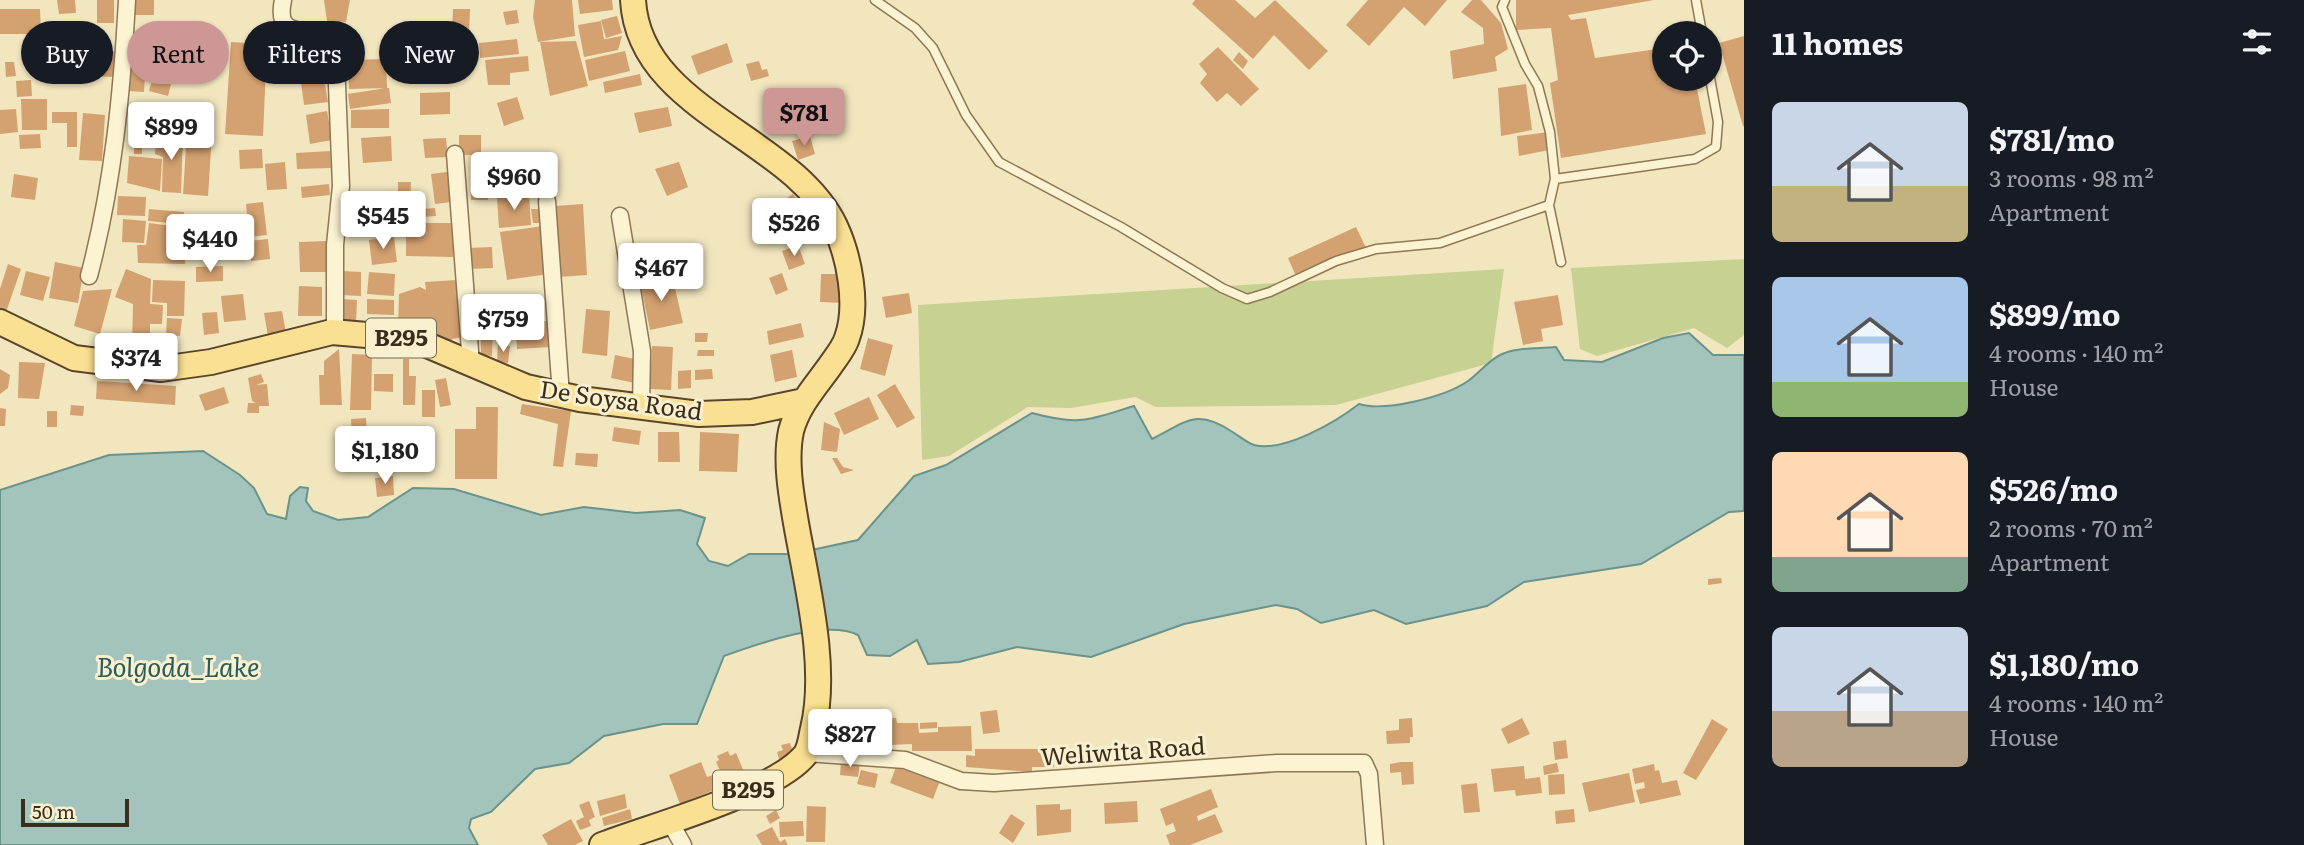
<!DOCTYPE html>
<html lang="en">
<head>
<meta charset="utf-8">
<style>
	:root { --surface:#171b24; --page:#20242c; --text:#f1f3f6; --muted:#9ea1a6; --accent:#cd9795 }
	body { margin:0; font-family:Literata,serif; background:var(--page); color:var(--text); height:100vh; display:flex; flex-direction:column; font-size:26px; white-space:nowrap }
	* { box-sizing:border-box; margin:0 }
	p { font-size:23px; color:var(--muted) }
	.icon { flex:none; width:38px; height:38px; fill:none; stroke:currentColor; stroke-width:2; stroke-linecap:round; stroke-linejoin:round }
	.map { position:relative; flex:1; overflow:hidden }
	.sheet { display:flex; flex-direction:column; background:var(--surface); width:560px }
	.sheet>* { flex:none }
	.hud { position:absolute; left:21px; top:21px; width:665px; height:63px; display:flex; gap:14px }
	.fabs { position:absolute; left:1652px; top:21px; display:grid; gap:14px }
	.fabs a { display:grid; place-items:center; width:70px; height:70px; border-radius:50%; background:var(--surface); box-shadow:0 2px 5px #0004; font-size:35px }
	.scale { position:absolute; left:21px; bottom:18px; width:108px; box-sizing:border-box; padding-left:7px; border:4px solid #3b2d1c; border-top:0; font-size:19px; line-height:24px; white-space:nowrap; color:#3b2d1c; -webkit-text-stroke:5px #f9f0d0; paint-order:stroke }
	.price { position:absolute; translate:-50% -60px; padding:0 16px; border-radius:7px; background:#fff; color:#222; font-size:23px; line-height:46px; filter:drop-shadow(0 2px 4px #0008) }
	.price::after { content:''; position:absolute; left:50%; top:42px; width:21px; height:16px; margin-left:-10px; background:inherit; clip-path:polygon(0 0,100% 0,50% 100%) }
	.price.active { background:var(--accent); color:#111 }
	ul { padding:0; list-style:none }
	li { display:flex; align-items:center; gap:21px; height:175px; padding:0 28px }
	li span { display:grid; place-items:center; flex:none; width:196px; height:140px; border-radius:10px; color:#555 }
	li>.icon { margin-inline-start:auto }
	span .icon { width:84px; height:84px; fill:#fffc; stroke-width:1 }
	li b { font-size:30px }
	h2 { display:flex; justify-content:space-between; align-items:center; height:84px; padding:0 28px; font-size:30px }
	.chip { padding:0 24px; border-radius:32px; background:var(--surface); box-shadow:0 2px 5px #0004; font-size:24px; line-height:63px }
	.chip.active { background:var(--accent); color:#111 }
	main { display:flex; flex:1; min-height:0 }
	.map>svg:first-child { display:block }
</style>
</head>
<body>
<main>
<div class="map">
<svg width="1744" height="845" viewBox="0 0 1744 845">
	<rect width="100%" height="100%" fill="#f2e6bf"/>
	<path fill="#c6d192" d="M 1744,259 L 1744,335 L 1727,348 L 1694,328 L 1597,356 L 1580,349 L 1571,268 Z
		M 1504,269 L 1491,363 L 1336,405 L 1156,407 L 1135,397 L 1071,408 L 1028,407 L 949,456 L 922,460 L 918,305 Z"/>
	<path fill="#a3c4bc" stroke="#69938b" stroke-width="2" d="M 1689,333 L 1713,355 L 1744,355 L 1744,511 L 1729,512 L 1641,564 L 1524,582 L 1487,606 L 1406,624 L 1374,610 L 1321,623 L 1297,609 L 1276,605 L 1184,624 L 1091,657 L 1017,647 L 959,662 L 928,664 L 917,640 L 890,656 L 867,655 L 858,635 C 825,619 758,644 724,656 L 697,724 L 663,724 L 604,736 L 569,763 L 535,769 L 491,812 L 471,819 L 469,828 L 478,845 L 0,845 L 0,490 L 109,455 L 203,451 L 240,475 L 254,488 L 267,514 L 286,519 L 290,496 L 300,487 L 308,488 L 306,501 L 313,511 L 338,520 L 368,517 L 413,488 L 454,489 L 541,515 L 584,507 L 636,513 L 680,510 L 705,518 L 697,544 L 709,561 L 728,566 L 749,554 L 793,554 L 858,540 L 914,476 L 946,465 L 1032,413 C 1080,426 1088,420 1134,406 L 1152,439 C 1186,422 1196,408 1231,431 C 1238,435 1247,443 1254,445 C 1284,453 1337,421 1359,404 C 1385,412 1445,397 1468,381 C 1479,373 1490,359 1502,354 C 1517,347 1540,349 1556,347 L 1564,360 L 1602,362 L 1663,338 Z"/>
	<path fill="#d4a171" d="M 57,0 L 75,0 L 76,13 L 59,14 Z
		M 97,0 L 114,0 L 114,23 L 97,23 Z
		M 135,0 L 154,0 L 154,15 L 135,15 Z
		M 324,0 L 350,0 L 346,22 L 327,21 Z
		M 535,0 L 572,0 L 575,36 L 538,42 L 533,17 Z
		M 578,0 L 612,0 L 613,10 L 580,14 Z
		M 1195,0 L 1235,0 L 1255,18 L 1275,0 L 1328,51 L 1309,70 L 1274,35 L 1253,59 L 1192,4 Z
		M 1368,0 L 1447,0 L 1425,26 L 1404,7 L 1369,46 L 1346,25 Z
		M 1472,0 L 1481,0 L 1501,23 L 1508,49 L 1495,57 L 1497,71 L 1453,79 L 1450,51 L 1484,44 L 1483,28 L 1461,12 Z
		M 1516,0 L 1654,0 L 1568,15 L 1571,20 L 1586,18 L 1595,58 L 1664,48 L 1664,79 L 1695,79 L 1706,134 L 1561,158 L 1550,83 L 1558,80 L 1551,28 L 1516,30 Z
		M 0,9 L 40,9 L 41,34 L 0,34 Z
		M 453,9 L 470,9 L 469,33 L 452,32 Z
		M 517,10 L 519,23 L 506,25 L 503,12 Z
		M 617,16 L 622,33 L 606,38 L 601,20 Z
		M 601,21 L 604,39 L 600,40 L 622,36 L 618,50 L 584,57 L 578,25 Z
		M 152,30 L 174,31 L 173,52 L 151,51 Z
		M 1744,36 L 1744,126 L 1743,126 L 1719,43 Z
		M 290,39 L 300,39 L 298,63 L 288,63 Z
		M 517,39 L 519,54 L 480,58 L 479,43 Z
		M 576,41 L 588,86 L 550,96 L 540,42 Z
		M 231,42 L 267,44 L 263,136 L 225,134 Z
		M 727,43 L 733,62 L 698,75 L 691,56 Z
		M 436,45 L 456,46 L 455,72 L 435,71 Z
		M 305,46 L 320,47 L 319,62 L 304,61 Z
		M 1218,47 L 1259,89 L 1241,106 L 1227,93 L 1217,102 L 1200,83 L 1207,74 L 1199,64 Z
		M 88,50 L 114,51 L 114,77 L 87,76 Z
		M 625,51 L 630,71 L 589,81 L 585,60 Z
		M 70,52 L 83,53 L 83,72 L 70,72 Z
		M 1239,52 L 1248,61 L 1243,69 L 1233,60 Z
		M 52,56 L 64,56 L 65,83 L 53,84 Z
		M 528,56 L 529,71 L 510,73 L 510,85 L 488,85 L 485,60 Z
		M 158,59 L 176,64 L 168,96 L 149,91 Z
		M 386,59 L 387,88 L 349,89 L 348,60 Z
		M 129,61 L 146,62 L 144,92 L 127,91 Z
		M 759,61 L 762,70 L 767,69 L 769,76 L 751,81 L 746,64 Z
		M 5,62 L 14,62 L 16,76 L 6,77 Z
		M 323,72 L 328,102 L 304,105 L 300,75 Z
		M 640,74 L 642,85 L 605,93 L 603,82 Z
		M 31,80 L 32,96 L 17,97 L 16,81 Z
		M 1526,84 L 1532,130 L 1501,136 L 1498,88 Z
		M 386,88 L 389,88 L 391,103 L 350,109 L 348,94 Z
		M 450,92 L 450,114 L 420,115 L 420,93 Z
		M 517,97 L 524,119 L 504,126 L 497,103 Z
		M 21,99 L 47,99 L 47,130 L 22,130 Z
		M 796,99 L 799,110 L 769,117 L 767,106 Z
		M 668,107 L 672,126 L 639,133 L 634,113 Z
		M 16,109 L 18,132 L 0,134 L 0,110 Z
		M 389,109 L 389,128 L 351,128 L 351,110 Z
		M 327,111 L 332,140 L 310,144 L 306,115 Z
		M 52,112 L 77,112 L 77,147 L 67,147 L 67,123 L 52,123 Z
		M 83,113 L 105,115 L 102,161 L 79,160 Z
		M 188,116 L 213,118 L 208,196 L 183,194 Z
		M 1549,132 L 1549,150 L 1519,156 L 1517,136 Z
		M 40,134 L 41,148 L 20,149 L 19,135 Z
		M 459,135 L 481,135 L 481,155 L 459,155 Z
		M 156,136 L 183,136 L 181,193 L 162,192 L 163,157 L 155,154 Z
		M 391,136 L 392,161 L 363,163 L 361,138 Z
		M 810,136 L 815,154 L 798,160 L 792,141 Z
		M 446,138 L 448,157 L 425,158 L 423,139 Z
		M 134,141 L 142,141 L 142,154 L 134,154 Z
		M 262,149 L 263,168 L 240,169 L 239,150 Z
		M 330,151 L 331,168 L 297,169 L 296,153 Z
		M 129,156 L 162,159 L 160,191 L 127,183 Z
		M 285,162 L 287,189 L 267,190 L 265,164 Z
		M 679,162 L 688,187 L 667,196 L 655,169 Z
		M 447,172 L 451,202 L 435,204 L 431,174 Z
		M 519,172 L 533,175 L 535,190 L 497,195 L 494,174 Z
		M 487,173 L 488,200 L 471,200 L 471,174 Z
		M 14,174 L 38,178 L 35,200 L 11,197 Z
		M 398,182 L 411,182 L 410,204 L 398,204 Z
		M 329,184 L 330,195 L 302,198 L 301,187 Z
		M 793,194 L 811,221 L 796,231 L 778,204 Z
		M 529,195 L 531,225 L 499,228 L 497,198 Z
		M 118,196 L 146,197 L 145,216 L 117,215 Z
		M 263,202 L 267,235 L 249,237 L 246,204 Z
		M 583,204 L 587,275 L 559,277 L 555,206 Z
		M 360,207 L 393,207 L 393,227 L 360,228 Z
		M 435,208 L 436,216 L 409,218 L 409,210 Z
		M 149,209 L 184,212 L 183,224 L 148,221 Z
		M 531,209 L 540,209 L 541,223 L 533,223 Z
		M 123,219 L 146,221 L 144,243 L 122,242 Z
		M 149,223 L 186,228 L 185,264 L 138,263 L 137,245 L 146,245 Z
		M 406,223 L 453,223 L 453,257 L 406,256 Z
		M 543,226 L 549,274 L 507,280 L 500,232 Z
		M 1356,227 L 1368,252 L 1299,283 L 1288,258 Z
		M 394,237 L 397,262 L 372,265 L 369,240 Z
		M 268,239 L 270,259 L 251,261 L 248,241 Z
		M 327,241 L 327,272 L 300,272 L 299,242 Z
		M 798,245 L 805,264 L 789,270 L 782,251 Z
		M 492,247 L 493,268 L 469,269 L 468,248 Z
		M 55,262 L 84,268 L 78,303 L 49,298 Z
		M 8,264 L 21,269 L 6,312 L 0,310 L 0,289 Z
		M 223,266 L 223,281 L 196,282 L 196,267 Z
		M 126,269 L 151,279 L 150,304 L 163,305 L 162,324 L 150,324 L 150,347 L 132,346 L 133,304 L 115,297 Z
		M 26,271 L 50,277 L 43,301 L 20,295 Z
		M 342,271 L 361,272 L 361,296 L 341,295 Z
		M 369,272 L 395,274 L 394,296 L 367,294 Z
		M 782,273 L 788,290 L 776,295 L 769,278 Z
		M 821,274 L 843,274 L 843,303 L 820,302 Z
		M 672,275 L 683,323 L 650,330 L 640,282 Z
		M 153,280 L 185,281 L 184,316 L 167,316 L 167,303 L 152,302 Z
		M 457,280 L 464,337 L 452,339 L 450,348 L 398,328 L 399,294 L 420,287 L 426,290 L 425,282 Z
		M 299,286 L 322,287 L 322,316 L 298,316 Z
		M 112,289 L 100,334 L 74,326 L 83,291 Z
		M 909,293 L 912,313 L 886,318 L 882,297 Z
		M 243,294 L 246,320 L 224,322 L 221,296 Z
		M 1558,295 L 1563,325 L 1541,329 L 1543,341 L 1523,345 L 1514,302 Z
		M 341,299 L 357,300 L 356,323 L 341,323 Z
		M 367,299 L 394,300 L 394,315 L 367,314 Z
		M 494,300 L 497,327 L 493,327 L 492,356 L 481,355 L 480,301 Z
		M 586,309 L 610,311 L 607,356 L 582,353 Z
		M 282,311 L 286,333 L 268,336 L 264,313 Z
		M 217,312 L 219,333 L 204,335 L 202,313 Z
		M 167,318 L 182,319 L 180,336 L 166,335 Z
		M 547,321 L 550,347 L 517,349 L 515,323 Z
		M 801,323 L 804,337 L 769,345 L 767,331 Z
		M 499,325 L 510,326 L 510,338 L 499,338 Z
		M 695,333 L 708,333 L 707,342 L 695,342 Z
		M 868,338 L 893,345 L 885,376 L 860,369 Z
		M 498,345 L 510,346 L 508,363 L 497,362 Z
		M 652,346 L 673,347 L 671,390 L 650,389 Z
		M 339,349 L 342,405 L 320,405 L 319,375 L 324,375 L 324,361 Z
		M 698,350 L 714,350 L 714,356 L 697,356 Z
		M 792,350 L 797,377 L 775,382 L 770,355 Z
		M 352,354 L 372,355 L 371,410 L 350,410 Z
		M 615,355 L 640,360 L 635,383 L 611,378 Z
		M 403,359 L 409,359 L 409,376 L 416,376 L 415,405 L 403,405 Z
		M 19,362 L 45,363 L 39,399 L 18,398 Z
		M 0,369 L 10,375 L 8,388 L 0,394 Z
		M 712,369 L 713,379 L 695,380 L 695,370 Z
		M 691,370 L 691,388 L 678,389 L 678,371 Z
		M 261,374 L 264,382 L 256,385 L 267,384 L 269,406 L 259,406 L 259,413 L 247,413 L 248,403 L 256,403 L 252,401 L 248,378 Z
		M 374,374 L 393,374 L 393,392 L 374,391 Z
		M 446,378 L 451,405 L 440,407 L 435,380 Z
		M 97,381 L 176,386 L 175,405 L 96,399 Z
		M 895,384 L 915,418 L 897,428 L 877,395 Z
		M 224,387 L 229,403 L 205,411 L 199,395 Z
		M 422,390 L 435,390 L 435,417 L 422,417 Z
		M 869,397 L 879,419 L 844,435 L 834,413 Z
		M 522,404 L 571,411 L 563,467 L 553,466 L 558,424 L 520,414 Z
		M 71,405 L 84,406 L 83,416 L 70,415 Z
		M 476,407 L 498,407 L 497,479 L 455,479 L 455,429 L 476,429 Z
		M 0,408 L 6,409 L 5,426 L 0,426 Z
		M 47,411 L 57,411 L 57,427 L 47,427 Z
		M 366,418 L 368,444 L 352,445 L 351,419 Z
		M 824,422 L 840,429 L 837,452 L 821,450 Z
		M 614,427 L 641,431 L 639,445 L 612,441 Z
		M 658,432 L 679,432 L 680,462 L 658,462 Z
		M 700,432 L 739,434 L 737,472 L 699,471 Z
		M 576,453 L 598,454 L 597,467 L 575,465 Z
		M 832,458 L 837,458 L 843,467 L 854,470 L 841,474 Z
		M 393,476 L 394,495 L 377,497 L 375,478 Z
		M 1721,578 L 1722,583 L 1708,585 L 1708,579 Z
		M 997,710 L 1000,732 L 983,734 L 980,712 Z
		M 896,718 L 897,723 L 918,723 L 919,733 L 938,732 L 938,727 L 971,726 L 972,751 L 912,751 L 912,744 L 869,746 L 868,724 L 876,724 L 876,719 Z
		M 1412,718 L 1413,737 L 1410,737 L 1410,743 L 1387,744 L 1386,731 L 1399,730 L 1399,719 Z
		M 1522,718 L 1530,734 L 1508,744 L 1501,729 Z
		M 1712,719 L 1728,729 L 1696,780 L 1683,773 Z
		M 937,722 L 937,728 L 920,729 L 920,723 Z
		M 1566,740 L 1568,758 L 1555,760 L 1553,742 Z
		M 790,743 L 794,755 L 779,759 L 777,752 L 783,750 L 781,745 Z
		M 975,749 L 1054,749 L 1054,767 L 1032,767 L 1032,772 L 966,767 L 966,755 L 975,756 Z
		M 728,751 L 730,756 L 736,753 L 744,772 L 725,781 L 716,762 L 719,760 L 717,756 Z
		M 841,761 L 860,763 L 858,777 L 840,775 Z
		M 701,762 L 707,777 L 716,774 L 721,787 L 680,804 L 669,775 Z
		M 1401,762 L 1413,762 L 1414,784 L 1402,785 L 1401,772 L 1390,773 L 1390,764 Z
		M 1557,763 L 1559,772 L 1544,775 L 1543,766 Z
		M 1654,764 L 1655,771 L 1659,770 L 1662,783 L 1677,780 L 1681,795 L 1640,804 L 1636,790 L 1645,788 L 1644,782 L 1635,784 L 1632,769 Z
		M 1524,766 L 1525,779 L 1540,777 L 1542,793 L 1516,796 L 1515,790 L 1494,792 L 1491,769 Z
		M 896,767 L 939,783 L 933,799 L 890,783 Z
		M 861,770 L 878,774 L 875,788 L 857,784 Z
		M 1629,773 L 1635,802 L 1589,812 L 1582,783 Z
		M 1564,774 L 1565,794 L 1549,795 L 1548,775 Z
		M 1477,783 L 1480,812 L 1464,813 L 1461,785 Z
		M 1211,789 L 1218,807 L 1197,816 L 1198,821 L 1215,814 L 1223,832 L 1190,845 L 1170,845 L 1166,835 L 1176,831 L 1173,823 L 1166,826 L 1160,809 Z
		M 625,794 L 627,808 L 600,816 L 597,801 Z
		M 589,801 L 595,817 L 589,820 L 591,826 L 580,830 L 576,821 L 584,817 L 579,805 Z
		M 1137,801 L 1138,822 L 1105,824 L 1104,803 Z
		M 1060,804 L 1060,810 L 1071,809 L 1071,832 L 1037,836 L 1036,805 Z
		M 807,806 L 826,807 L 825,842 L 806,842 Z
		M 630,809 L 632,819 L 604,826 L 602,818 Z
		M 1574,809 L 1575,822 L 1556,824 L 1555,811 Z
		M 776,810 L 780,818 L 770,824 L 766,816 Z
		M 1011,814 L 1025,823 L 1013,843 L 999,833 Z
		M 571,819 L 583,841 L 575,845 L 548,845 L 542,835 Z
		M 803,821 L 804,836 L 780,837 L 779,822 Z
		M 772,827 L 780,842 L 785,839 L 788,845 L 762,845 L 756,835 Z"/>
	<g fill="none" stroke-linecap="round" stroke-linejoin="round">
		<defs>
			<path id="service" d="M 875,0 L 915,28 L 933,48 L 966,115 L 999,162 L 1121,227 L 1222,288 L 1247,299 L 1270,292 L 1336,261 L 1376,249 L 1440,243 L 1549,205
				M 1505,0 L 1502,7 L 1525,64 L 1538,86 L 1550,132 L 1555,179 L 1549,205 L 1561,262
				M 1696,0 L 1702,33
				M 1555,179 L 1695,159 L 1716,147 L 1718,122 L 1710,78"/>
			<path id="minor" d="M 283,0 C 275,38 303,28 325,35 L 334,48 L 336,60 L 341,186 L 335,245 L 335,323 L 332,332
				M 455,154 L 471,364
				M 547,201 L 561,395
				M 620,216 L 642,351 L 641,406
				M 89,276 C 113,185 122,93 127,0
				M 807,753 L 905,760 L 961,781 L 994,783 L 1277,763 L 1364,763 L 1369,774 L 1375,845
				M 670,822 L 683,845"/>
			<path id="primary" d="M 0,322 L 74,358 L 161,369 L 211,362 L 332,332 L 413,339 L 526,387 L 580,399 L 699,414 L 752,412 L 804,401
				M 602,845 C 651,826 774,793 805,755 C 810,749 811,737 813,729 C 828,667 807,586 796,523 C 791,494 785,460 791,431 C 798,405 815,387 830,366 C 836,357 844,348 847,338 C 859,305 849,256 835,226 C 792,136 639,111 633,0"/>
		</defs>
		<use href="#service" stroke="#8d7755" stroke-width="11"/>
		<use href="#minor" stroke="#8d7755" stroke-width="19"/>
		<use href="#primary" stroke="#5a442a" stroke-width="28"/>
		<use href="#service" stroke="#fcf3d3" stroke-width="8"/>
		<use href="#minor" stroke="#fcf3d3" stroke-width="16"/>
		<use href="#primary" stroke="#fae093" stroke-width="24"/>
	</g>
	<g text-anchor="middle" stroke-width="6" stroke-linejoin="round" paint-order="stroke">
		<g fill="#f9f0d0" stroke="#746852" stroke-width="2">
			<rect x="366" y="318.5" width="70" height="39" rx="5"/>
			<rect x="713" y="770.5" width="70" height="39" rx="5"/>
		</g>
		<g font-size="23" font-weight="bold" fill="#3b2d1c">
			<text x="401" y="346">B295</text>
			<text x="748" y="798">B295</text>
		</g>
		<g font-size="24" fill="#3b2d1c" stroke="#f9f0d0">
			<text transform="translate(621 401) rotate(8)" y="8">De Soysa Road</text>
			<text transform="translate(1123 752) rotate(-4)" y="8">Weliwita Road</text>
		</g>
		<g font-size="26" font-style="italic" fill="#295c5c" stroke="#f9f0d0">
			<text x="178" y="677">Bolgoda_Lake</text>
		</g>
	</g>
</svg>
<div class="fabs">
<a><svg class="icon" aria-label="locate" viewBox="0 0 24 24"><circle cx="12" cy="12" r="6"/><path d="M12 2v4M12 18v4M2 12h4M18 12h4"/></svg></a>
</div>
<div class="scale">50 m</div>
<b class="price active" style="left:804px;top:148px">$781</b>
<b class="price" style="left:171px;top:162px">$899</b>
<b class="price" style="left:514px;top:212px">$960</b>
<b class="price" style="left:383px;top:251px">$545</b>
<b class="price" style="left:794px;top:258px">$526</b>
<b class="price" style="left:210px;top:274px">$440</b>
<b class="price" style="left:661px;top:303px">$467</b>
<b class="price" style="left:503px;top:354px">$759</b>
<b class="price" style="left:136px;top:393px">$374</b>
<b class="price" style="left:385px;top:486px">$1,180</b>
<b class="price" style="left:850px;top:769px">$827</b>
<div class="hud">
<a class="chip">Buy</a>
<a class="chip active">Rent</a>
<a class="chip">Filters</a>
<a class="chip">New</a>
</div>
</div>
<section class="sheet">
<h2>11 homes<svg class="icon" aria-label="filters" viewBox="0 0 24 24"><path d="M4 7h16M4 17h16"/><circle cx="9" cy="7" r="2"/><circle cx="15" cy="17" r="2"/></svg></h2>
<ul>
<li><span style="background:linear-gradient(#c9d6e8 60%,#c2b280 0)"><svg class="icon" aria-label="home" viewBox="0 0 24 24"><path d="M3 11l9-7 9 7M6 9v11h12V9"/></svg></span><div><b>$781/mo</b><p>3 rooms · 98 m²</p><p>Apartment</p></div></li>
<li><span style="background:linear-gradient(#a9c7e8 75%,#8fb573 0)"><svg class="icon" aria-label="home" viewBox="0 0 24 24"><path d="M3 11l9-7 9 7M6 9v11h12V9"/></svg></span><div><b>$899/mo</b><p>4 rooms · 140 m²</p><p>House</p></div></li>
<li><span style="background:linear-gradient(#ffd9b3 75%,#7fa58c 0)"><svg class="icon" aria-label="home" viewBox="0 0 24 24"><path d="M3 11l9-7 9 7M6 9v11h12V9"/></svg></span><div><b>$526/mo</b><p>2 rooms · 70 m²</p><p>Apartment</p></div></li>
<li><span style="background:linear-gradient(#c9d6e8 60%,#b9a48a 0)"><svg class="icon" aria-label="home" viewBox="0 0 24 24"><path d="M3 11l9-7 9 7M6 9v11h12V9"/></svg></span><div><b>$1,180/mo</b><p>4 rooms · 140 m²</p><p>House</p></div></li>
</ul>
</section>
</main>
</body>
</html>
